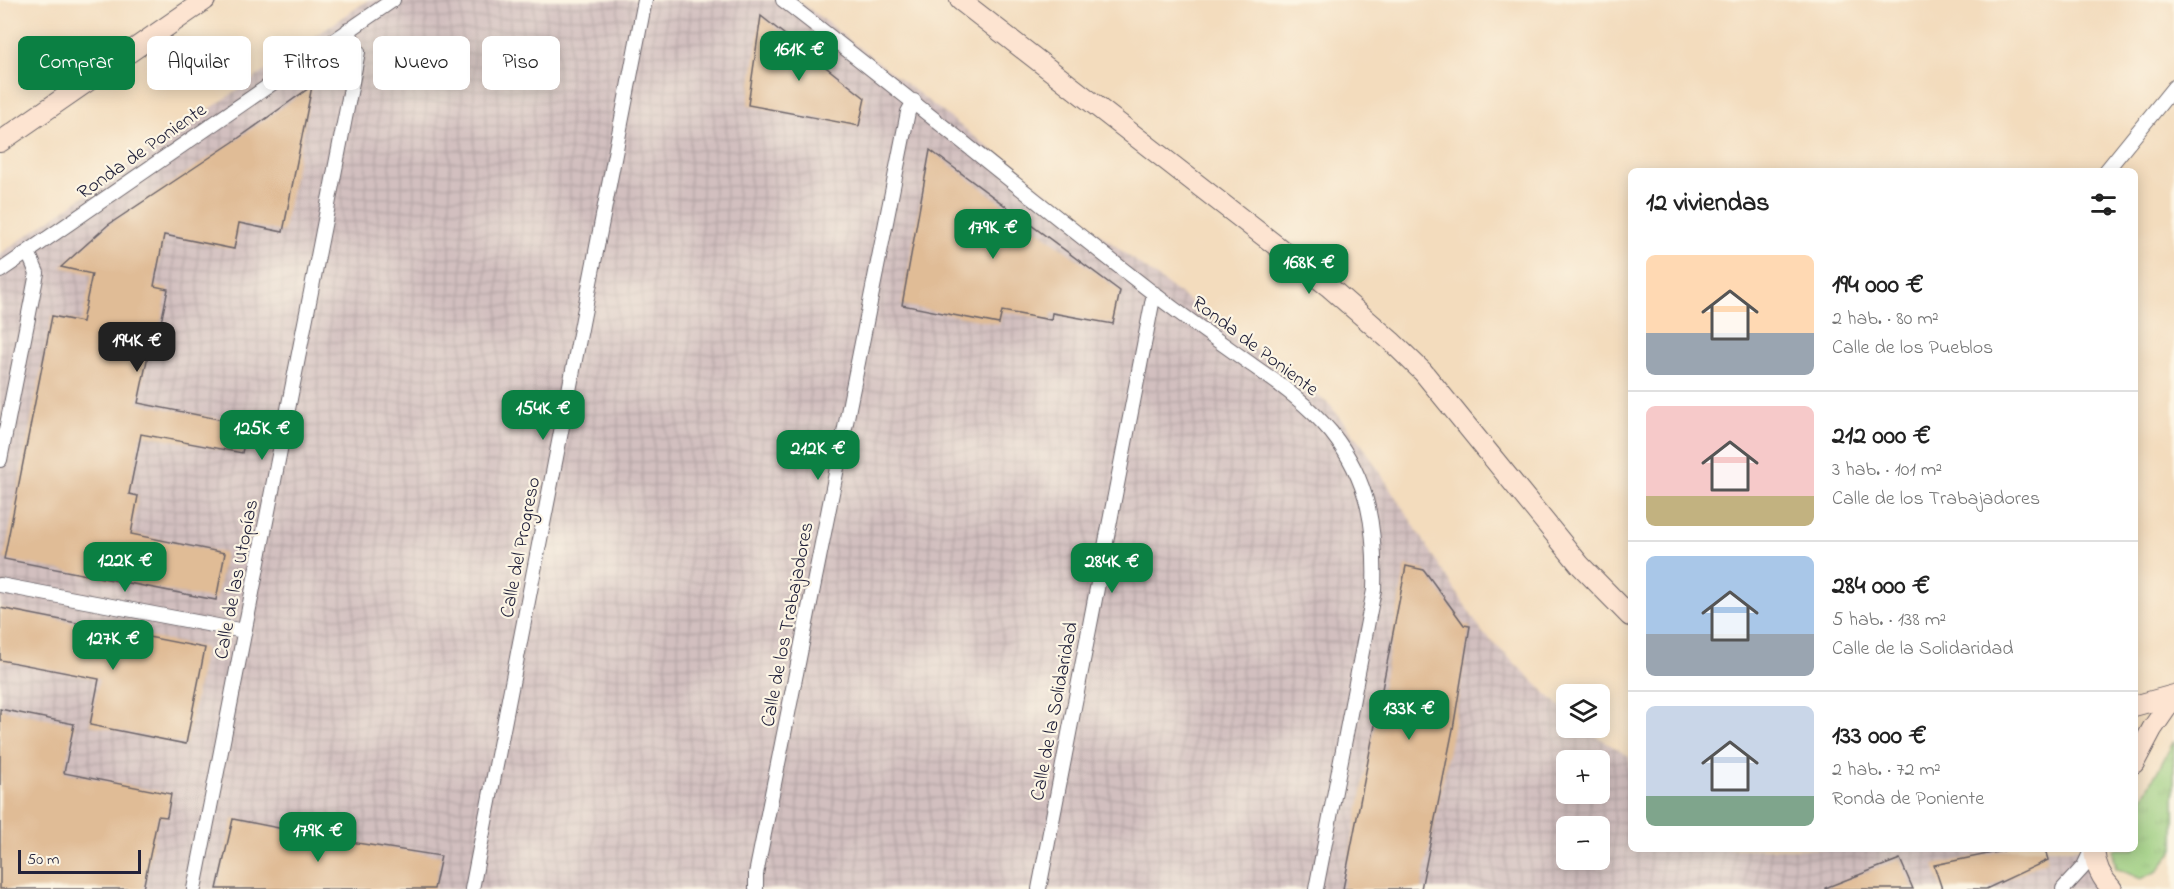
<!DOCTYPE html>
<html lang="es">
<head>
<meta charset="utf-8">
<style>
	:root { --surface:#fff; --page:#f2f2f2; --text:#222; --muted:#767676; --line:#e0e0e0; --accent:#0b8043 }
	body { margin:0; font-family:"Indie Flower",sans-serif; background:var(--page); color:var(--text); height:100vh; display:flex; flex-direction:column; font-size:22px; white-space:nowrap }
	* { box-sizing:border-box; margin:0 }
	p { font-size:20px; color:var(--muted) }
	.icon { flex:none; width:33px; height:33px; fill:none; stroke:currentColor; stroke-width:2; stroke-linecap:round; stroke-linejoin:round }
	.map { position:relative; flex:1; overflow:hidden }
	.drawer { position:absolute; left:1628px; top:168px; width:510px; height:684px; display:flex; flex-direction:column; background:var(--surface); border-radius:9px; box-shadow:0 3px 15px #0003 }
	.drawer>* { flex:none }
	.hud { position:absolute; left:18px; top:36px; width:570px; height:54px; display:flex; gap:12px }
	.controls { position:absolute; left:1556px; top:684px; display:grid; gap:12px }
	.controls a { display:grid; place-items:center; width:54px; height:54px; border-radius:9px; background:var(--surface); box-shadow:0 3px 15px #0003; font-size:30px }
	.scale { position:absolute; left:18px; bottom:15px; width:123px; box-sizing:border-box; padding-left:6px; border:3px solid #22223b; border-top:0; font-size:16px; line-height:21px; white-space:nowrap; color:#22223b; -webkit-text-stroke:4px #fcf5e5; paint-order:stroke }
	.price { position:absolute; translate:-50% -51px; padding:0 14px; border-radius:12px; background:var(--accent); color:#fff; font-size:20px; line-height:39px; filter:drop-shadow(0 2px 3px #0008) }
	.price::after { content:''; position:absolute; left:50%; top:36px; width:18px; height:14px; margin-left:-9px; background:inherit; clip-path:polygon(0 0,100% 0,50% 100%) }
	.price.current { background:#222; color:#fff }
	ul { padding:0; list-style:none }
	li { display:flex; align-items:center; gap:18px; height:150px; padding:0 18px }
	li+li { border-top:2px solid var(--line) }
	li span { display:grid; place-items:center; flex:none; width:168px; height:120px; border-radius:9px; color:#555 }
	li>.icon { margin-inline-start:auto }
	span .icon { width:72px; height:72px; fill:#fffc; stroke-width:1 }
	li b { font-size:26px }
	h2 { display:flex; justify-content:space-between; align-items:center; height:72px; padding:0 18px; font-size:26px }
	.tag { padding:0 21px; border-radius:9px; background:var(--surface); box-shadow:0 3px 15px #0003; font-size:21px; line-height:54px }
	.tag.current { background:var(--accent); color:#fff }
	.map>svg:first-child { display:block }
</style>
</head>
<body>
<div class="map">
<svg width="2174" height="889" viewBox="0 0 2174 889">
	<defs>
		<pattern id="industrial-grid" width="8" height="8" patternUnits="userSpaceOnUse" patternTransform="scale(1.5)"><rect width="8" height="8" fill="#d2bfbf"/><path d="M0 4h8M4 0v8" fill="none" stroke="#b4a4a5"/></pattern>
		<pattern id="grass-tufts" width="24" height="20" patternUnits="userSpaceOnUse" patternTransform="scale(1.5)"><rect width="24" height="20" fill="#99cc7d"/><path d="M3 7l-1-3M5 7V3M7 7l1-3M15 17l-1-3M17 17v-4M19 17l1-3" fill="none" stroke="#84af6d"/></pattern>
	</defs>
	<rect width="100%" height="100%" fill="#fcf5e5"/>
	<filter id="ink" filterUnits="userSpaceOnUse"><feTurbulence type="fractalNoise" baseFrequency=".0167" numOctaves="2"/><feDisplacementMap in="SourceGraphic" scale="12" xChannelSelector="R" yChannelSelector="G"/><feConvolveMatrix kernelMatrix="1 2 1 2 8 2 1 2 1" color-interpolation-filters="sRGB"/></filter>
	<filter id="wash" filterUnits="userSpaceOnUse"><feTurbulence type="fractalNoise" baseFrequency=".008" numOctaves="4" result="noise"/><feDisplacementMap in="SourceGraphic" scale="24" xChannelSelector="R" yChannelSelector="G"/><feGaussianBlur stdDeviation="1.35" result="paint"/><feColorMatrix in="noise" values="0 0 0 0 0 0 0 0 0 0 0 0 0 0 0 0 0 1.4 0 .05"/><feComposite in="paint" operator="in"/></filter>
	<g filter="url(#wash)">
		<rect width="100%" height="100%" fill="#f3dcbd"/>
		<path fill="url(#industrial-grid)" fill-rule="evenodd" d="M 368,0 L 798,0 L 1131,258 L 1330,405 L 1365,449 L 1482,632 L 1566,712 L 1566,728 L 1583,728 L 1630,757 L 1630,849 L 2085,849 L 2101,889 L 0,889 L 0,254 ZM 1566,760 L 1599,760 L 1599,794 L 1566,794 ZM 1566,826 L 1599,826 L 1599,860 L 1566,860 Z"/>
		<path fill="url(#grass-tufts)" stroke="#5e775c" stroke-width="1.5" d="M 2174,741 L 2174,849 L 2158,871 L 2141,879 L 2116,868 L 2113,851 L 2114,849 L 2134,849 L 2135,812 Z"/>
		<g id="blocks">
			<path fill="#e0bc96" d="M 761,16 L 865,98 L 859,126 L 748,105 Z
				M 312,86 L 283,232 L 239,223 L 234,249 L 164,235 L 154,286 L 168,289 L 158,337 L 152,336 L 138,403 L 248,425 L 242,453 L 141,434 L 129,494 L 138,496 L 131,534 L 225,553 L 216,600 L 4,559 L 52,316 L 82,322 L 92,274 L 61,267 L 108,225 L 233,142 Z
				M 930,150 L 1120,291 L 1113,324 L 1052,313 L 1051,320 L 1002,311 L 999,324 L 902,305 Z
				M 1406,566 L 1424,570 L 1464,625 L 1470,626 L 1453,729 L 1421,889 L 1343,889 Z
				M 0,608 L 205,648 L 186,744 L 90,725 L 99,679 L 0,660 Z
				M 0,709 L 74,724 L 64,773 L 171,794 L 167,817 L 158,816 L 143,889 L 0,889 Z
				M 233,819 L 344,841 L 441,856 L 434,889 L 217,889 Z
				M 2012,849 L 2045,849 L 2048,860 L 1986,889 L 1942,889 L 1934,865 Z
				M 1900,859 L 1913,889 L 1825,889 L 1825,888 Z"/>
		</g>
	</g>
	<g filter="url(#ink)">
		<use href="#blocks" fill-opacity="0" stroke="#6b6368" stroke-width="1.5"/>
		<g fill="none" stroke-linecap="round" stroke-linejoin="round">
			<defs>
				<path id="street" d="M 783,0 C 908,96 1029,197 1153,293 C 1185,318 1219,341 1252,365 C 1281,385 1308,405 1331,432 C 1370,481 1376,530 1374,590 L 1316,889
					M 2106,171 L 2174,87
					M 0,271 L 393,0
					M 0,460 L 37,273 L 28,252
					M 0,585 L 244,631
					M 194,889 L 358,52 L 348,30
					M 472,889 L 645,0
					M 756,889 L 756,874 L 908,112 L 914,101
					M 1039,889 L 1154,293
					M 2063,889 L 2084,866 L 2092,849"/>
				<path id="secondary" d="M 960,0 L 1328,286 L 1391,341 L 1423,372 L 1580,565 L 1630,616
					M 0,142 L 205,0
					M 2134,706 L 2174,695
					M 2134,763 L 2152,729 L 2174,697
					M 2094,849 C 2095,864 2101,878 2112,889"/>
			</defs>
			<use href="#street" stroke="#6b6368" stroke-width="16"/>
			<use href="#secondary" stroke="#6b6368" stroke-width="22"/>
			<use href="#street" stroke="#fff" stroke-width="14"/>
			<use href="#secondary" stroke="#fde4d1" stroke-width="20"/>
		</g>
	</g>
	<g text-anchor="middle" stroke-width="4.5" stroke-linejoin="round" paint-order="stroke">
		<g font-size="20" fill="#22223b" stroke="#fcf5e5">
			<text transform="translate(141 150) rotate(-35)" y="7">Ronda de Poniente</text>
			<text transform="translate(1256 345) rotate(37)" y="7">Ronda de Poniente</text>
			<text transform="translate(519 547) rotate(-79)" y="7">Calle del Progreso</text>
			<text transform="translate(235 579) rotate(-79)" y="7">Calle de las Utopías</text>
			<text transform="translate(786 624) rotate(-79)" y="7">Calle de los Trabajadores</text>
			<text transform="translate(1053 711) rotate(-79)" y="7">Calle de la Solidaridad</text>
		</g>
	</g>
</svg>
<div class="controls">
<a><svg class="icon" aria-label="layers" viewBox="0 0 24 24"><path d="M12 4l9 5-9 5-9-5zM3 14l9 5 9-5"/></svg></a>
<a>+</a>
<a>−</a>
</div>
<div class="scale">50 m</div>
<b class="price" style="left:799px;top:82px">161K €</b>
<b class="price" style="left:993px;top:260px">179K €</b>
<b class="price" style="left:1309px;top:295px">168K €</b>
<b class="price current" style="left:137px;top:373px">194K €</b>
<b class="price" style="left:543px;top:441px">154K €</b>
<b class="price" style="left:262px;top:461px">125K €</b>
<b class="price" style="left:818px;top:481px">212K €</b>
<b class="price" style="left:125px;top:593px">122K €</b>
<b class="price" style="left:1112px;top:594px">284K €</b>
<b class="price" style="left:113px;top:671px">127K €</b>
<b class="price" style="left:1409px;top:741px">133K €</b>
<b class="price" style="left:318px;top:863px">179K €</b>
<div class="hud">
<a class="tag current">Comprar</a>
<a class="tag">Alquilar</a>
<a class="tag">Filtros</a>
<a class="tag">Nuevo</a>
<a class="tag">Piso</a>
</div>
<section class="drawer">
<h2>12 viviendas<svg class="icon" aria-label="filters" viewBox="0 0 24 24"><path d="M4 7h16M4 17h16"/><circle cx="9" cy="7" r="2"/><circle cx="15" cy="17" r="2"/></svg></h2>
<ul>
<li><span style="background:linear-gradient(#ffd9b3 65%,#9aa5b1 0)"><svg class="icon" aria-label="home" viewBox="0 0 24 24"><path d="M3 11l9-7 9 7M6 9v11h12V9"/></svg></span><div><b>194 000 €</b><p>2 hab. · 80 m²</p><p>Calle de los Pueblos</p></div></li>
<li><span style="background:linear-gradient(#f6c9c9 75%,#c2b280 0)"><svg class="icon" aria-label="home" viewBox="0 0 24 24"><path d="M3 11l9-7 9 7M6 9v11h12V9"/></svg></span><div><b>212 000 €</b><p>3 hab. · 101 m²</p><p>Calle de los Trabajadores</p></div></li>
<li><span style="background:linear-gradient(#a9c7e8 65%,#9aa5b1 0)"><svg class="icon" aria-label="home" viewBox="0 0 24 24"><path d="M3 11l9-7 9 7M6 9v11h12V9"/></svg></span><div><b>284 000 €</b><p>5 hab. · 138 m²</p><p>Calle de la Solidaridad</p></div></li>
<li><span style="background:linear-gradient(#c9d6e8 75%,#7fa58c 0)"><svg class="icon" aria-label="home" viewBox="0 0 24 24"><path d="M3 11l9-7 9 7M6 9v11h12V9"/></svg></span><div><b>133 000 €</b><p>2 hab. · 72 m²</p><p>Ronda de Poniente</p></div></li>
</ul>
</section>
</div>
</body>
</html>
